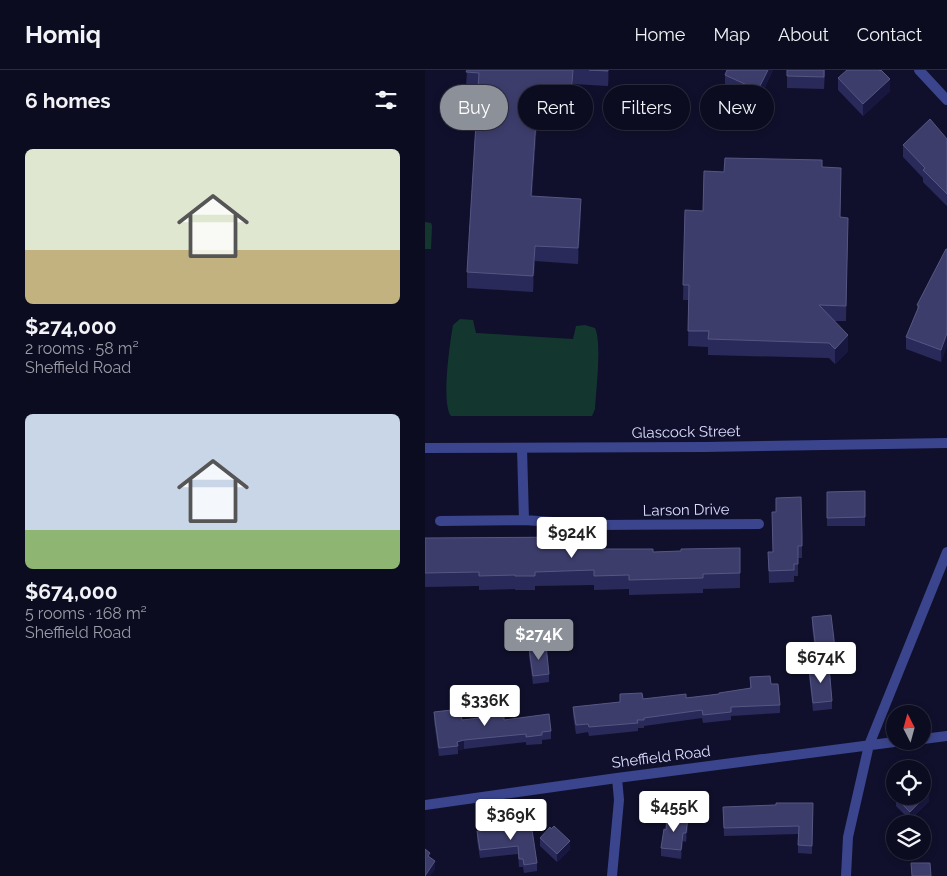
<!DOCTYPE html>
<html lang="en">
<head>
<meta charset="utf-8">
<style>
	:root { --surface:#0c0c21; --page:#15152a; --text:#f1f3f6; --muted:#9a9ba5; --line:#2c2c3f; --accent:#8c9099 }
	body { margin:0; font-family:Raleway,sans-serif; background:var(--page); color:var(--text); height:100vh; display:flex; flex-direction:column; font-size:19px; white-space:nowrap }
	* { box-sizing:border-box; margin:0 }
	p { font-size:16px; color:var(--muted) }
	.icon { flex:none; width:28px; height:28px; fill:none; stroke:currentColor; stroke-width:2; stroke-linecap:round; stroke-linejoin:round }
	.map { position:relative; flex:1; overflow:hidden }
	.sheet { display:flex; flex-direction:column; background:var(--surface); width:425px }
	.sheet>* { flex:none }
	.guide { position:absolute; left:15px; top:15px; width:431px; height:45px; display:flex; gap:10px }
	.needle { width:32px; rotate:354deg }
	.buttons { position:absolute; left:461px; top:635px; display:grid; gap:10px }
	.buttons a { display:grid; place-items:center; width:45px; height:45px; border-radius:50%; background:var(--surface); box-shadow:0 2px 8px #0003,0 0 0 1px var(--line); font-size:25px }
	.price { position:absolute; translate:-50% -42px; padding:0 11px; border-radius:5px; background:#fff; color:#222; font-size:16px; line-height:32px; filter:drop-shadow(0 1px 2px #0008) }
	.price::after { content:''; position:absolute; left:50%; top:30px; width:15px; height:11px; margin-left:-8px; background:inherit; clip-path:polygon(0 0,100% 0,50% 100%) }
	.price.current { background:var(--accent); color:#fff }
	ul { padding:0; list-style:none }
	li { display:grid; align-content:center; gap:10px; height:265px; padding:0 25px }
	li span { display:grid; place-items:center; height:155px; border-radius:8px; color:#555 }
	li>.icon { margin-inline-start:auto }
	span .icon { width:90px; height:90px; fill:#fffc; stroke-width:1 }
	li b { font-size:21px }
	h2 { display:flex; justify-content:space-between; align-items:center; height:60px; padding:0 25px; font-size:21px }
	.pill { padding:0 18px; border-radius:22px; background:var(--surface); box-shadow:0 2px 8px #0003,0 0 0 1px var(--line); font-size:18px; line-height:45px }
	.pill.current { background:var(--accent); color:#fff }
	header { display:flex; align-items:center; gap:30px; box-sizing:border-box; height:70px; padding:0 25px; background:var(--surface); border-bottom:1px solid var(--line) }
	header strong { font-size:24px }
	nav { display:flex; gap:28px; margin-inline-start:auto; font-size:18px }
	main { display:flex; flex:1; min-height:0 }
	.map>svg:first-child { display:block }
</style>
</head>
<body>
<header>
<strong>Homiq</strong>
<nav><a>Home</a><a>Map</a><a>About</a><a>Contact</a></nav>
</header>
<main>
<section class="sheet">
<h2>6 homes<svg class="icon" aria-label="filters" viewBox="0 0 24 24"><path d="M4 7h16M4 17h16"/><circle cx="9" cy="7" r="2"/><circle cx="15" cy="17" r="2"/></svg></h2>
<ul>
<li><span style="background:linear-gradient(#dfe7d0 65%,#c2b280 0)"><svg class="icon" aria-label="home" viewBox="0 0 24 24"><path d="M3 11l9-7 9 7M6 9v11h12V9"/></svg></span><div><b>$274,000</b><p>2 rooms · 58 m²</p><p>Sheffield Road</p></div></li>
<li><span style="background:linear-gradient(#c9d6e8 75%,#8fb573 0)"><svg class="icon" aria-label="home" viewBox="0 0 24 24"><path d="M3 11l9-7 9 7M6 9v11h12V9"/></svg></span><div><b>$674,000</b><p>5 rooms · 168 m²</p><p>Sheffield Road</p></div></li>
</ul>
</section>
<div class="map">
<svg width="522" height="806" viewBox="0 0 522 806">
	<rect width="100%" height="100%" fill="#10102c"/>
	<path fill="#13372f" d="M 0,152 L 6,153 L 7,156 L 6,179 L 0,179 Z
		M 35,249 L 48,250 L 51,263 L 148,269 L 151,256 L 160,255 L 170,258 C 177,273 171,320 170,339 L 167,346 L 26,346 C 16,334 25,272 28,255 Z"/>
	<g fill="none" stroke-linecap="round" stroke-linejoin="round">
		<path stroke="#3a458d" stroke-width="10" d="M 494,0 L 522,30
			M 97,378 L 99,450 L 171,455 L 334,454
			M 15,451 L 99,450
			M 498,669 L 522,666
			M 0,735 L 192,708 L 477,671
			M 187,806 L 194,730 L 192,708
			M 421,806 L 423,767 L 444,675 L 522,482"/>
		<path stroke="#3a458d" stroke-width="10" d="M 0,378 L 280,377 L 522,373"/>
	</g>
	<path fill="#2a2a5a" d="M 42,0 L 184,0 L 183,16 L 148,14 L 145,54 L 112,52 L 107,126 L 156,144 L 153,194 L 110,191 L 108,222 L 42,218 L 42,202 L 53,18 L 41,17 Z
		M 302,0 L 348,0 L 333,32 L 300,17 L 300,5 Z
		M 362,0 L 400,0 L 399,19 L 362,18 Z
		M 413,8 L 465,21 L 438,46 L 413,20 Z
		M 522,69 L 522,136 L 498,112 L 498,108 L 478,87 L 478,75 Z
		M 397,97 L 415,147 L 423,148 L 421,251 L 409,251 L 423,281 L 410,294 L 404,288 L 283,285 L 283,277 L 263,276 L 264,230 L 258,230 L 260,140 L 278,141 L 299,102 Z
		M 522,179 L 522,275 L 516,292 L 481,279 L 481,267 L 492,240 L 492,235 Z
		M 440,421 L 440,456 L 402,456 L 402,422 Z
		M 351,428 L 377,477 L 377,488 L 373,488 L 373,506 L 369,506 L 369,512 L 344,513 L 343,482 L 348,482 L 351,442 Z
		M 0,468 L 155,479 L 228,482 L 315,478 L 315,518 L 278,519 L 278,523 L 204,525 L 204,519 L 169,520 L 169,515 L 110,516 L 110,520 L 90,520 L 90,519 L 54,520 L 54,516 L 0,517 Z
		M 387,547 L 410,578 L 410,586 L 391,589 L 387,556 Z
		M 104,578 L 124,604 L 124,612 L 108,614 L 104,586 Z
		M 384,598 L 407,631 L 407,639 L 388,641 L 384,606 Z
		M 325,607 L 346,614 L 355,635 L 355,643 L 306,646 L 306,650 L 278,653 L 277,648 L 219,656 L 219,658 L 213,658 L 213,661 L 164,666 L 163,662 L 151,664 L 148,645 L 148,637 L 195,632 L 195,624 L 218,629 L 261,628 L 294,624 L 325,618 Z
		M 9,642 L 37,650 L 79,650 L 126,661 L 126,669 L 117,670 L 117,674 L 101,675 L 101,672 L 39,679 L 33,680 L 33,684 L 14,686 L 9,651 Z
		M 471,728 L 504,731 L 485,750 L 471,736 Z
		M 388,733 L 387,784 L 373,783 L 373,764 L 299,766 L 298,737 Z
		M 263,756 L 261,772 L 258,771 L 256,789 L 236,786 L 236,778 L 241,760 Z
		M 91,757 L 112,793 L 112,801 L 99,803 L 98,797 L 94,797 L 93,784 L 55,788 L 52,770 L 52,761 Z
		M 115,768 L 145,779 L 132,792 L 115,776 Z"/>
	<path fill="#181740" d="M 148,0 L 148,14 L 145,54 L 145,39 Z
		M 183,0 L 184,0 L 183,16 Z
		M 343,0 L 348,0 L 333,32 L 333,20 Z
		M 465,9 L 465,21 L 438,46 L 438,34 Z
		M 112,36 L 112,52 L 106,141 L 106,126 Z
		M 156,129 L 156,144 L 153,194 L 153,178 Z
		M 110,176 L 110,191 L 108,222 L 108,206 Z
		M 522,263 L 522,275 L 516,292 L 516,280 Z
		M 423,265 L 423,281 L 410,294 L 410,279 Z
		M 39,670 L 39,679 L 33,680 L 32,672 Z
		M 504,722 L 504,731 L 485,750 L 485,742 Z
		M 263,748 L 263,756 L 261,772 L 261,763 Z
		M 258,763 L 258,771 L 256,789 L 256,780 Z
		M 145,771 L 145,779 L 132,792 L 132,784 Z
		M 10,791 L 10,800 L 5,806 L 0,806 Z"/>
	<path fill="#3d3d6c" stroke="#565683" d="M 42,0 L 148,0 L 145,39 L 112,36 L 106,126 L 156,129 L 153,178 L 110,176 L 108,206 L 42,202 L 54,3 L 41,2 Z
		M 164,0 L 183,0 L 183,1 Z
		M 302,0 L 343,0 L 333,20 L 300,5 Z
		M 362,0 L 399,0 L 399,7 L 362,6 Z
		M 422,0 L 454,0 L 455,1 L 456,0 L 465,9 L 438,34 L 413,8 Z
		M 505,49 L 522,69 L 522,124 L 498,100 L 500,98 L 478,75 Z
		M 300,88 L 397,90 L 397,97 L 416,98 L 415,147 L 423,148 L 421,236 L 394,235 L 423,265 L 410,279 L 404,273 L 283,269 L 284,261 L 263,261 L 264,215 L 258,215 L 260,140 L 278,141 L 279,101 L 299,102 Z
		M 521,179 L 522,179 L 522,263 L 516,280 L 481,267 L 494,236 L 492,235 Z
		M 440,421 L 440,447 L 402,448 L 402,422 Z
		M 376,427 L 377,465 L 377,476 L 373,476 L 373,494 L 369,494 L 369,500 L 344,501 L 343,482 L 348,482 L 347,442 L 351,442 L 351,428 Z
		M 155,467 L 155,479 L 228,479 L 228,482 L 256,481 L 256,479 L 315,478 L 315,503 L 278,504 L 278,508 L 204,510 L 204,505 L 169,506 L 169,500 L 110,502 L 110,506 L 90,506 L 90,505 L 54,506 L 54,502 L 0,503 L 0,468 Z
		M 406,545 L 410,578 L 391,580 L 387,547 Z
		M 121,575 L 124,604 L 108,606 L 104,578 Z
		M 404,596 L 407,631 L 388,633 L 384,598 Z
		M 345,606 L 346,614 L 353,614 L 355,635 L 306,637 L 306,642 L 278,645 L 277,640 L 219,648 L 219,650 L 212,650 L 213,653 L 164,657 L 163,654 L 151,655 L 148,637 L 195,632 L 195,624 L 217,623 L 218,629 L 261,624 L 261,628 L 294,624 L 294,623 L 326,618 L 325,607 Z
		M 35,639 L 37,650 L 79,645 L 79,650 L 124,644 L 126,661 L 117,662 L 117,665 L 101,667 L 101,664 L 39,670 L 32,672 L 33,676 L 14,678 L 9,642 Z
		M 498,716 L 504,722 L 485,742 L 471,728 L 473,726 L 498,726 Z
		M 351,733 L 388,733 L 387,776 L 373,775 L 374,756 L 299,758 L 298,737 L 351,735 Z
		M 242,745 L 263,748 L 261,763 L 258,763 L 256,780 L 236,778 L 239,759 L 241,760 Z
		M 106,753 L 112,793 L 99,795 L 98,789 L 94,789 L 93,776 L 55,780 L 52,761 L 91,757 Z
		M 129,756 L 145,771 L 132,784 L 115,768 L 125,757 L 126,759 Z
		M 0,779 L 5,783 L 3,786 L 10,791 L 0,806 Z
		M 486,793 L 505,793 L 506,806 L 487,806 Z"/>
	<g text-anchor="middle" stroke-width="4" stroke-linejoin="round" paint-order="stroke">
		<g font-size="15" fill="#dcdeff" stroke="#10102c">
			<text transform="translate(261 362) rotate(-1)" y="5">Glascock Street</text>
			<text transform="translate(261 440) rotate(-1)" y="5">Larson Drive</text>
			<text transform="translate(236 687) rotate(-7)" y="5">Sheffield Road</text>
		</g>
	</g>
</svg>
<div class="buttons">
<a><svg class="needle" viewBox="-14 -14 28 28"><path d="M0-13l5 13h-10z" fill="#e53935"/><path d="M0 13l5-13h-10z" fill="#9a9ba5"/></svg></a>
<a><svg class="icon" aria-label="locate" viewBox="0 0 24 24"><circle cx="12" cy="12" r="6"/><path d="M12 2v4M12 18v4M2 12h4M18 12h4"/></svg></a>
<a><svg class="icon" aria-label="layers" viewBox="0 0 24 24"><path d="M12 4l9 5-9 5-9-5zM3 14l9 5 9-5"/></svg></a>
</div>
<b class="price" style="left:147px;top:489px">$924K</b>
<b class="price current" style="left:114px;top:591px">$274K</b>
<b class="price" style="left:396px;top:614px">$674K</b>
<b class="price" style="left:60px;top:657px">$336K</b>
<b class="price" style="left:249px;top:763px">$455K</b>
<b class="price" style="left:86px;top:771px">$369K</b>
<div class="guide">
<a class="pill current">Buy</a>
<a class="pill">Rent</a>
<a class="pill">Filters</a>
<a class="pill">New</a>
</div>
</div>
</main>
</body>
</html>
